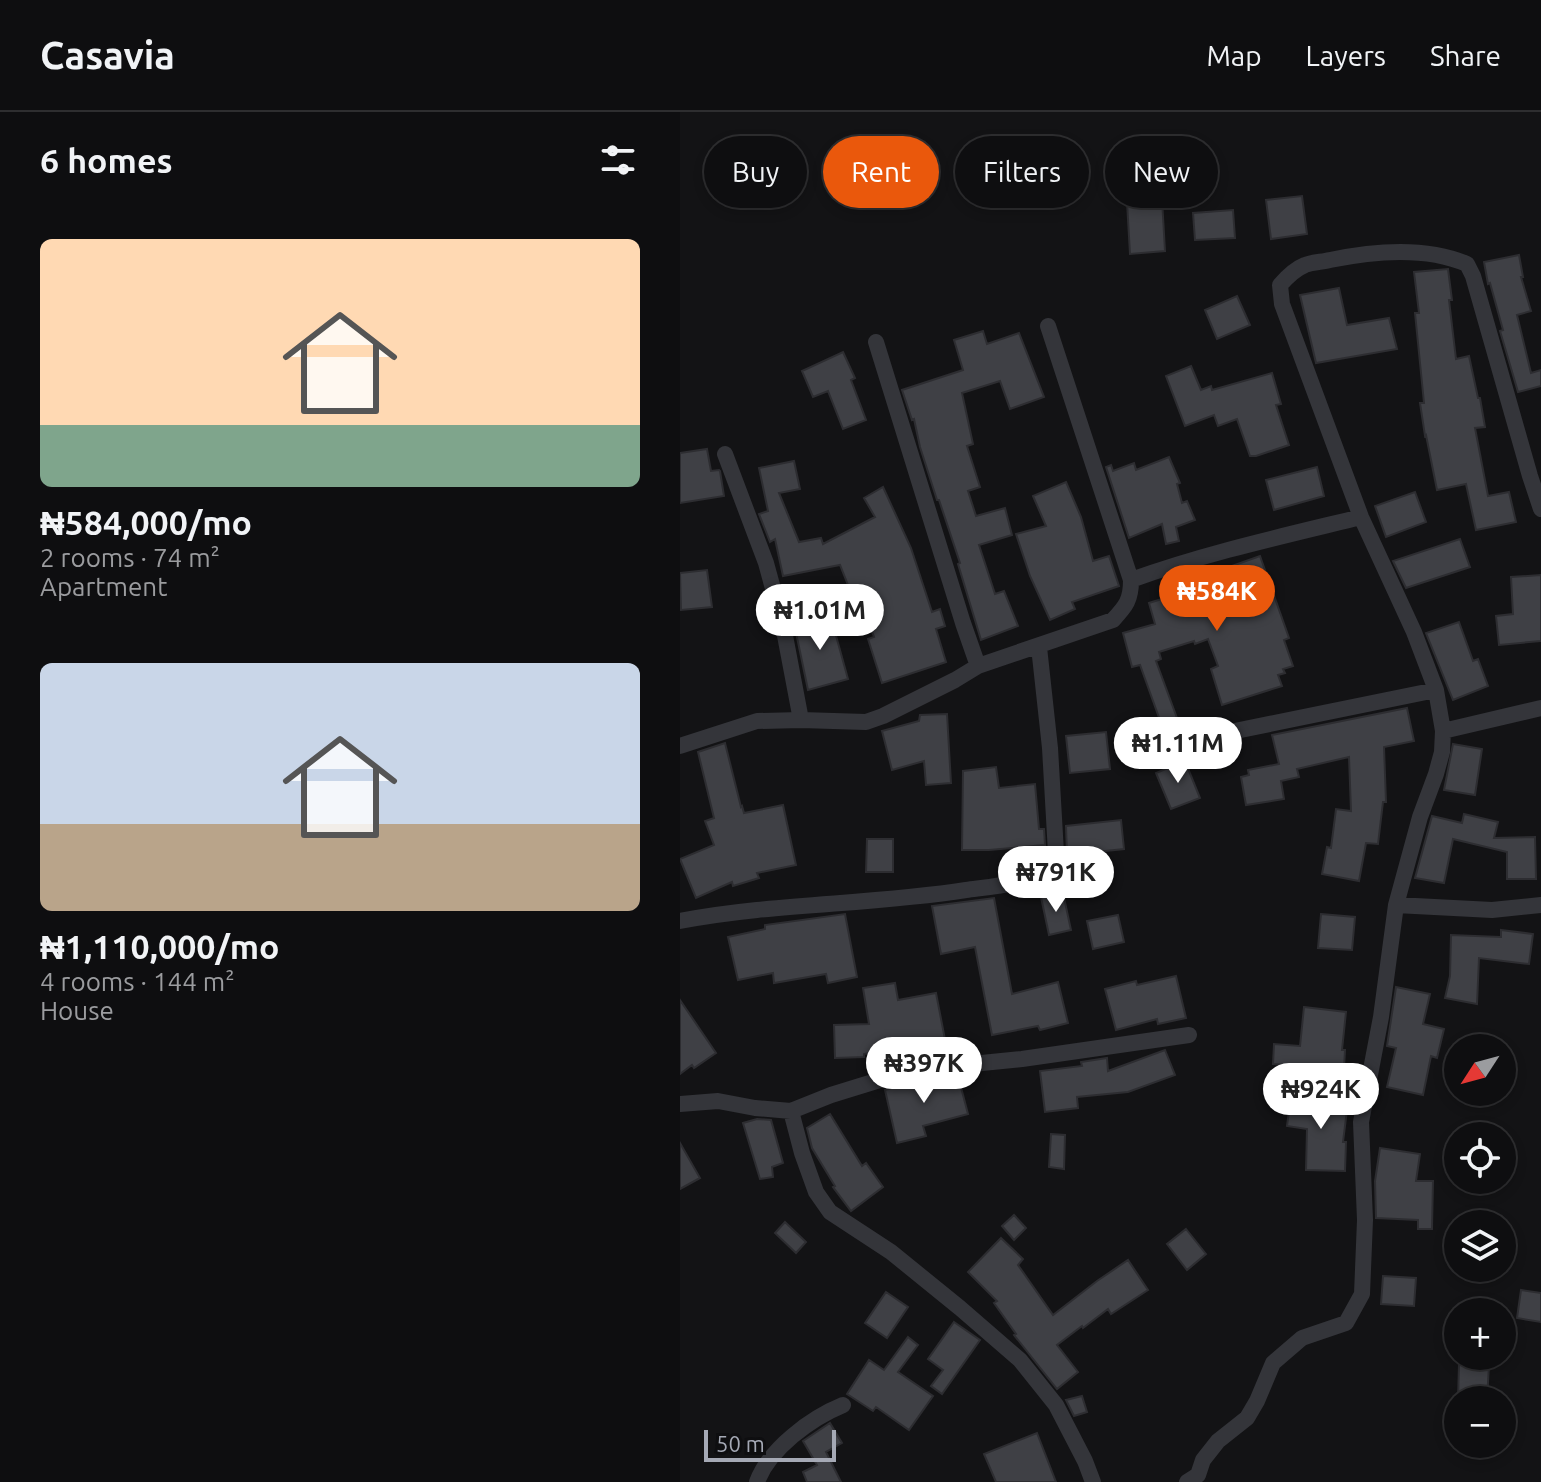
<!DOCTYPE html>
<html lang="en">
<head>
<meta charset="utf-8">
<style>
	:root { --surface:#0e0e10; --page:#1c1c1e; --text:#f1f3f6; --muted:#9b9c9f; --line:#2e2e30; --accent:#ea580c }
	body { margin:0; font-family:Ubuntu,sans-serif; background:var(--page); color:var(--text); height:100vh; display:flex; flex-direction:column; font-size:30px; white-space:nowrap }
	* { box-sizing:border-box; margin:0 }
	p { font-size:26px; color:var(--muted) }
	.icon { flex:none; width:44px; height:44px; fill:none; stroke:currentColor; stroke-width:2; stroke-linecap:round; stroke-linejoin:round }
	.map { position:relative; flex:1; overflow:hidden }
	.drawer { display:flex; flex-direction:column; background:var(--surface); width:680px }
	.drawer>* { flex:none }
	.hud { position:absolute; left:24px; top:24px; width:716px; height:72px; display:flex; gap:16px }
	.needle { width:52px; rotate:234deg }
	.tools { position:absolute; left:764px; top:922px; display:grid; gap:16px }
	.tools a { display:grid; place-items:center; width:72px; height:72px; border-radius:50%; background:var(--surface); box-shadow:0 4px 12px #0003,0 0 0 2px var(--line); font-size:40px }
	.scale { position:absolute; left:24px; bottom:20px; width:132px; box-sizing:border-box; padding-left:8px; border:4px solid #a5a9b5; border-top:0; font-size:22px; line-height:28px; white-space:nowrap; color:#a5a9b5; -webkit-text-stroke:6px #0e0e10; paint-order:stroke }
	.price { position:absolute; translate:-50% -68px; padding:0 18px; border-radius:28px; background:#fff; color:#222; font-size:26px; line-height:52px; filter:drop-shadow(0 2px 4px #0008) }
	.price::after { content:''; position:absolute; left:50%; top:48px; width:24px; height:18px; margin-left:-12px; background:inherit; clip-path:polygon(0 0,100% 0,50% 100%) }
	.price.on { background:var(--accent); color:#fff }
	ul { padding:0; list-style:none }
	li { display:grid; align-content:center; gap:16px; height:424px; padding:0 40px }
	li span { display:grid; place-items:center; height:248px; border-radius:12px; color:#555 }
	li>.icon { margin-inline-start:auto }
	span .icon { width:144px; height:144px; fill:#fffc; stroke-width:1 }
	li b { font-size:34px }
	h2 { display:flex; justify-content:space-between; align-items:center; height:96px; padding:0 40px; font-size:34px }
	.tag { padding:0 28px; border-radius:36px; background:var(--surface); box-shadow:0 4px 12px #0003,0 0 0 2px var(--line); font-size:28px; line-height:72px }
	.tag.on { background:var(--accent); color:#fff }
	header { display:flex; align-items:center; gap:48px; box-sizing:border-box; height:112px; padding:0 40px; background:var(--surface); border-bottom:2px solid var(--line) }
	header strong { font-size:38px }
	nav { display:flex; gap:44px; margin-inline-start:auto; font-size:28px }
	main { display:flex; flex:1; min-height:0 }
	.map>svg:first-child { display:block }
</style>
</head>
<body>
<header>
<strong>Casavia</strong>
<nav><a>Map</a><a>Layers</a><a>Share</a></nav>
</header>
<main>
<section class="drawer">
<h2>6 homes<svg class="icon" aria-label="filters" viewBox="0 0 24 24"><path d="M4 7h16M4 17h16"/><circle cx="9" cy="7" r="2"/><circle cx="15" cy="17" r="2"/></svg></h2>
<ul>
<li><span style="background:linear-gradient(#ffd9b3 75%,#7fa58c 0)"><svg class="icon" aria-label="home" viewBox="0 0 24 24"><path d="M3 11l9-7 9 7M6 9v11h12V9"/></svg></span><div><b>₦584,000/mo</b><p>2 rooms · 74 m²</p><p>Apartment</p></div></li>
<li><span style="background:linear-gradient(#c9d6e8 65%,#b9a48a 0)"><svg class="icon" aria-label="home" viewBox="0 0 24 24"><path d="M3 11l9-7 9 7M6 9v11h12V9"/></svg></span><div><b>₦1,110,000/mo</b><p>4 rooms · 144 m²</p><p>House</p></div></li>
</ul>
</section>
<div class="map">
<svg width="861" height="1370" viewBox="0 0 861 1370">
	<rect width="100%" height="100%" fill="#131315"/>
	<path fill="#3f4045" stroke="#2d2d31" stroke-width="2" d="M 622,84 L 627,122 L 591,127 L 586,88 Z
		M 482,87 L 485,139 L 450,142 L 447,90 Z
		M 553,98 L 555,126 L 515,128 L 513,101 Z
		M 839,143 L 843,165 L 841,165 L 851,199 L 837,203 L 851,261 L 861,258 L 861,274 L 838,280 L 820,219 L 823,218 L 810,171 L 808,172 L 804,150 Z
		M 768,157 L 772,188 L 769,188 L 776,247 L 789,244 L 798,286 L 800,286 L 805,315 L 795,316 L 808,384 L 829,380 L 836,410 L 796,418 L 786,372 L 757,378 L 746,323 L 745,324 L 740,291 L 744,291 L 735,201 L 739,201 L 734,160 Z
		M 659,176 L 667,213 L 709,206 L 717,237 L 636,251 L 620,183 Z
		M 557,184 L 570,213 L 537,227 L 525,198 Z
		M 303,219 L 307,232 L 339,221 L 364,285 L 330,297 L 320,269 L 282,281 L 293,332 L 287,334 L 300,375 L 288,379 L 296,404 L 325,396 L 332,423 L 299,433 L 315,482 L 324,479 L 338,514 L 301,528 L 278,452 L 280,451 L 259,388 L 257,388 L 240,335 L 234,307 L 232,308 L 222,278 L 283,258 L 274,228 Z
		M 163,240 L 175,266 L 171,268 L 186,308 L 163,317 L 148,279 L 133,285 L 122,259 Z
		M 511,254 L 521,278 L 531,274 L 532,278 L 592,261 L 601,292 L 596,293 L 609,333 L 576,344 L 570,344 L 557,307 L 538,314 L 534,303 L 505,314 L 486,264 Z
		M 27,337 L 31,359 L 39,358 L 40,359 L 44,384 L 0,391 L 0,341 Z
		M 489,345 L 500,371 L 497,372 L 502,391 L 507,389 L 515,408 L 496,415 L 499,429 L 486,432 L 482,412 L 449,426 L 426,355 L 431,353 L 433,359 L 454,351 L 456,358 Z
		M 114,349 L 120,377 L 99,381 L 119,430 L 141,426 L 143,432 L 195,405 L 184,386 L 203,375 L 231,436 L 252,500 L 260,497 L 265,514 L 256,517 L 266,550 L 202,571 L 188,527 L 194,525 L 176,476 L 170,478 L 160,453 L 103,464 L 95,427 L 90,430 L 79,402 L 88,399 L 79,356 Z
		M 637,355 L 644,384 L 594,398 L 586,368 Z
		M 386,370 L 401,405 L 413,449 L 429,444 L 439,474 L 392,490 L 395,497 L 370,508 L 350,464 L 336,422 L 366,414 L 353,384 Z
		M 735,380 L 746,410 L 706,425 L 695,394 Z
		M 780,427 L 790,455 L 726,476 L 713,449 Z
		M 580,444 L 609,526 L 604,528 L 613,554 L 603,557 L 605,561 L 598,563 L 602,574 L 542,593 L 531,557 L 538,554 L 528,527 L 515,532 L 514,529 L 479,540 L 481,547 L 476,549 L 497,606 L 481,611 L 460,553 L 452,555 L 443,521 L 475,512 L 469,491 L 504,480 L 499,464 L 533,454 L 535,460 Z
		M 27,458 L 32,495 L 1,498 L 0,461 Z
		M 861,463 L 861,529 L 819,533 L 816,504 L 833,502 L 831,465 Z
		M 150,502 L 168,567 L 128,578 L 114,511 Z
		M 779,510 L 793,549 L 798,547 L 808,574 L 773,588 L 746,521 Z
		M 727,596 L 734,629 L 704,635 L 706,690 L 703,690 L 698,732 L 686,731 L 679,769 L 642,762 L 647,735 L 651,736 L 656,697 L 671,699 L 669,645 L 617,657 L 619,665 L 601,669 L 604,687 L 566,693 L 561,665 L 569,663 L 568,658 L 599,652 L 592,623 Z
		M 267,602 L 271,671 L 246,673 L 244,649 L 212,658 L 202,619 L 239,609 L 240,603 Z
		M 426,620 L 430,657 L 390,661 L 386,624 Z
		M 45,631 L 61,695 L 62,694 L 64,701 L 103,693 L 116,753 L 77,761 L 79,766 L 53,774 L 52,770 L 16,786 L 0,747 L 34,733 L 25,709 L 34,706 L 18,640 Z
		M 773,632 L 802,637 L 795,683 L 764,678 Z
		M 505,649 L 520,686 L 491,697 L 476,661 Z
		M 316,655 L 319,676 L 355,672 L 359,717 L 364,717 L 365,733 L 309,738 L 282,738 L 283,659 Z
		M 784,702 L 818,710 L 814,726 L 855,725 L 856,767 L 827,767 L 827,740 L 773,727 L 764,771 L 735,766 L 752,704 L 782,711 Z
		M 441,708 L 444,737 L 387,743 L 386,714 Z
		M 187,727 L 213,727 L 213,760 L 186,760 Z
		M 383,781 L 391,818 L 369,823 L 361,785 Z
		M 314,786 L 332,882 L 378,870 L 388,911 L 360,918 L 358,914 L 312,923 L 295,835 L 261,842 L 252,794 Z
		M 165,802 L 177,865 L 148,871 L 146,862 L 94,871 L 93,861 L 58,868 L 48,825 L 85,817 L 85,813 Z
		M 641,802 L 675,805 L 672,838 L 638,836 Z
		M 438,803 L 444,830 L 413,837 L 407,809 Z
		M 821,818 L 853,822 L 849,852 L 799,846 L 797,892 L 765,886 L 770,864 L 771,823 L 821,825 Z
		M 496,864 L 506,906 L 478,912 L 477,907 L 436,918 L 425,877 L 456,869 L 457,873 Z
		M 215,871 L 218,888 L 256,881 L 268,943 L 238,946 L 236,933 L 184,942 L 184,945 L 155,946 L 154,913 L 189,912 L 183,876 Z
		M 716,875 L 750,882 L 743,912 L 764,917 L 757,946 L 751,944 L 743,983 L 707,975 L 716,936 L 707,934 Z
		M 0,888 L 36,941 L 14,956 L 12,953 L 0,962 Z
		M 624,895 L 666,900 L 662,938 L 665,938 L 664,957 L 593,952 L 594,932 L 620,934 Z
		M 485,938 L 495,963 L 448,980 L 397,985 L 398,996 L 365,1000 L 360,959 L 402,954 L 401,950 L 427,946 L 428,959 Z
		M 278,964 L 288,1002 L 243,1014 L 246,1024 L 217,1031 L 205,978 L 234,969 Z
		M 611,983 L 668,990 L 663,1030 L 666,1030 L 665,1059 L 626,1058 L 627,1017 L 607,1014 Z
		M 150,1002 L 182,1054 L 186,1051 L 203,1075 L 171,1099 L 153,1075 L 155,1074 L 132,1036 L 127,1016 Z
		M 77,1007 L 91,1008 L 103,1051 L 92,1055 L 93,1065 L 80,1067 L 63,1011 Z
		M 371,1022 L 385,1023 L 384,1057 L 369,1055 Z
		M 0,1031 L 20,1066 L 0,1077 Z
		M 700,1036 L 740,1042 L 736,1069 L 753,1069 L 752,1117 L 738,1117 L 738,1108 L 696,1106 L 695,1069 Z
		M 334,1103 L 346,1116 L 334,1128 L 322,1114 Z
		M 105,1110 L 126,1130 L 116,1141 L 95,1121 Z
		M 506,1117 L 526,1142 L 507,1158 L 487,1132 Z
		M 321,1126 L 343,1147 L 338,1153 L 373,1203 L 417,1169 L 448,1148 L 468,1178 L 431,1202 L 428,1197 L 403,1216 L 402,1214 L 377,1233 L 398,1260 L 377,1277 L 334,1223 L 336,1222 L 314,1191 L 317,1189 L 288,1160 Z
		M 703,1164 L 736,1166 L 734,1194 L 701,1192 Z
		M 841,1178 L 861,1181 L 861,1210 L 837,1206 Z
		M 206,1180 L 228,1195 L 207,1226 L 185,1211 Z
		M 274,1210 L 300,1228 L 262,1282 L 251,1274 L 263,1258 L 248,1247 Z
		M 228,1225 L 238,1233 L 218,1260 L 253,1284 L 229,1318 L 196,1295 L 193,1299 L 167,1282 L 189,1248 L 204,1258 Z
		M 779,1252 L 809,1253 L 807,1288 L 778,1288 Z
		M 402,1284 L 407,1300 L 394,1304 L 386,1288 Z
		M 150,1311 L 162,1331 L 146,1340 L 161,1370 L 127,1370 L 123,1360 L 137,1353 L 123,1329 Z
		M 357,1321 L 376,1370 L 316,1370 L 304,1342 Z"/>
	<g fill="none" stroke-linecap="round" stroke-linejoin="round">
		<path stroke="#34353a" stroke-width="16" d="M 368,214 L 451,468
			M 196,230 L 283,511 L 298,554
			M 45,342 L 86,451 L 103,513 L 121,608
			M 763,619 L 861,596
			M 0,634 L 77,609 L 121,608 L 186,610 L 203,604 L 275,568 L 298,554 L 433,508 C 446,494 451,488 451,468 C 526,441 603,424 681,405
			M 462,638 L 756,578
			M 716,793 L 812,798 L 861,793
			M 0,809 C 94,791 191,793 286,778 C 316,774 348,772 374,755 L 376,741 L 370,636 L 359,535
			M 0,992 L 38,989 L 75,996 L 111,999 L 151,983 L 232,958 L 342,947 L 509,923
			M 111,999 L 122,1041 L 136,1080 L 150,1100 L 211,1140 L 280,1196 L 340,1248 L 376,1293 L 405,1349 L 413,1370
			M 77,1370 C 89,1337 131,1306 163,1293
			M 507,1370 L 518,1363 L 523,1348 L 538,1329 L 567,1306 L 577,1289 L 593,1251 L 622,1226 L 666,1211 L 682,1182 L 685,1108 L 681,1010 L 701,905 L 716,793 L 740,705 L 756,662 L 762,640 L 763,619 L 756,578 L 734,520 L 681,405 L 602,192 L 600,173 C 607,165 615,157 625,153 C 632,150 642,150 650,148 C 693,139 745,134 787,152 L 793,164 L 850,364 L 861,397"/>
	</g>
</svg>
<div class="tools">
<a><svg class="needle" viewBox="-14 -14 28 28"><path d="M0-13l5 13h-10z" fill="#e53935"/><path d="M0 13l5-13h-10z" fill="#9b9c9f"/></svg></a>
<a><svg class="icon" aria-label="locate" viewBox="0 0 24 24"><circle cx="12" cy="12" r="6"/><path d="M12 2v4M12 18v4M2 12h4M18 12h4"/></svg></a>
<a><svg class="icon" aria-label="layers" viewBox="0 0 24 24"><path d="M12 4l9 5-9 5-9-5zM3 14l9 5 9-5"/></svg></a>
<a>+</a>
<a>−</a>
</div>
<div class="scale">50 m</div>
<b class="price on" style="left:537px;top:521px">₦584K</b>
<b class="price" style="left:140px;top:540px">₦1.01M</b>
<b class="price" style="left:498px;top:673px">₦1.11M</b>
<b class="price" style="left:376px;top:802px">₦791K</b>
<b class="price" style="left:244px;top:993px">₦397K</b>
<b class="price" style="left:641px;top:1019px">₦924K</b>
<div class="hud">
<a class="tag">Buy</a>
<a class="tag on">Rent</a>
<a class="tag">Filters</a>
<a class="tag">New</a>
</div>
</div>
</main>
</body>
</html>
